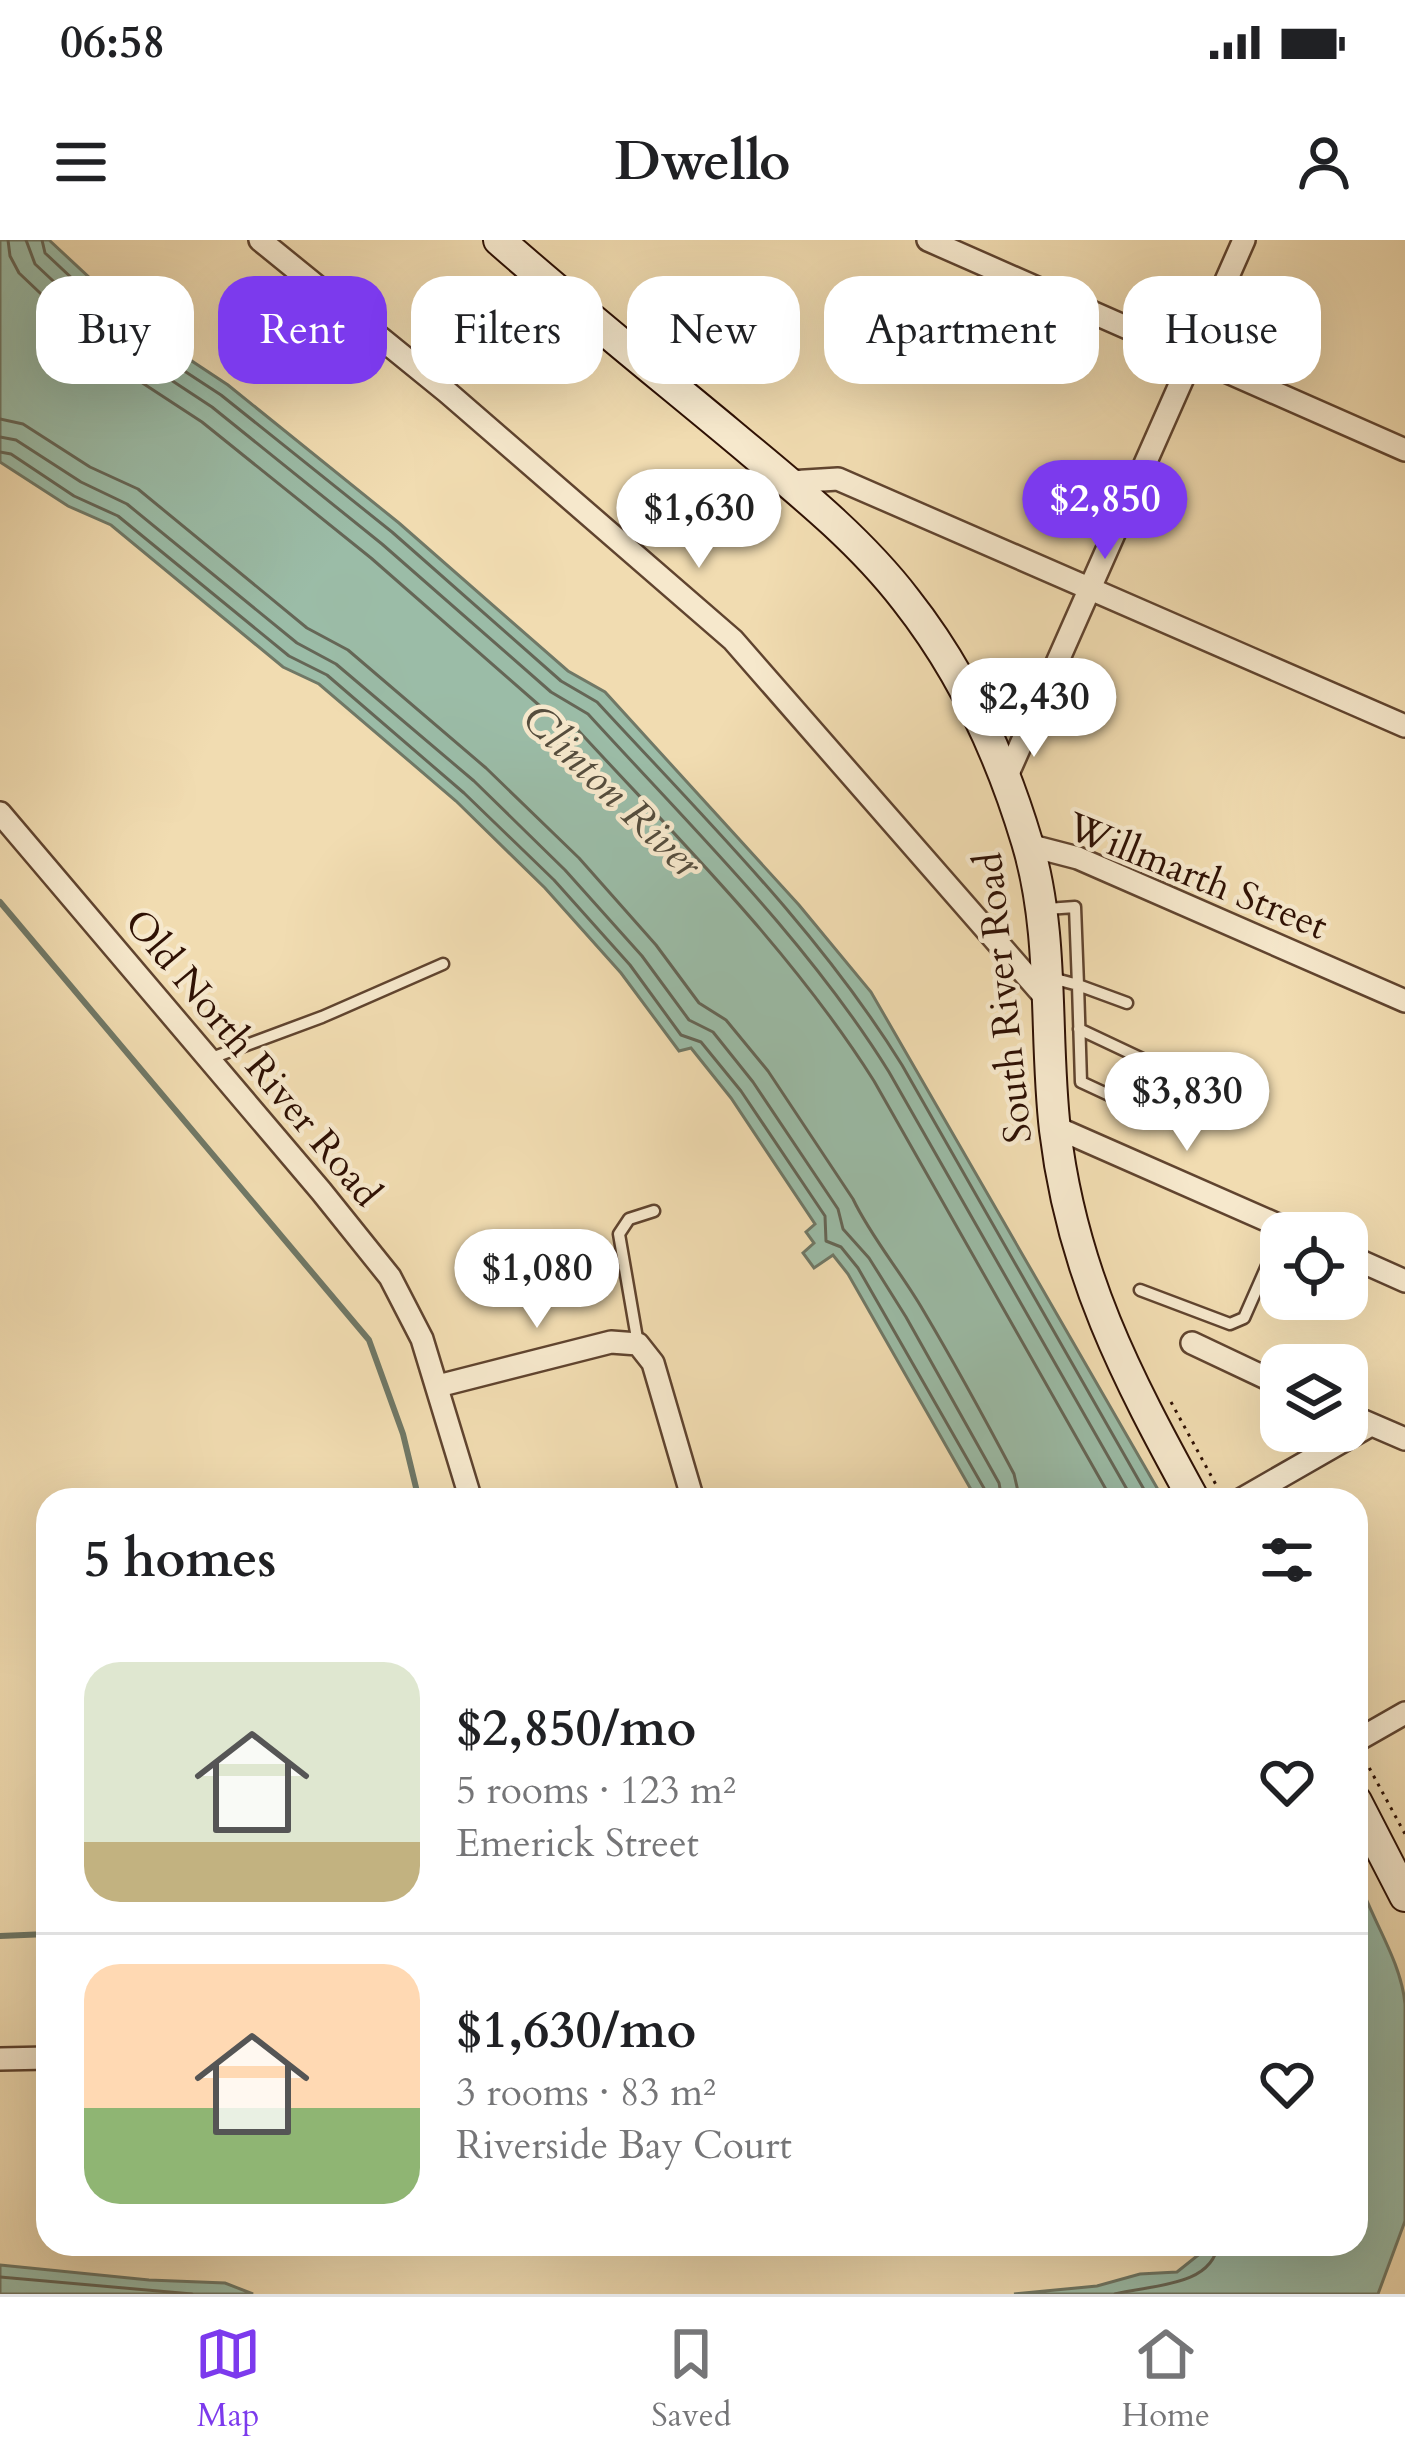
<!DOCTYPE html>
<html lang="en">
<head>
<meta charset="utf-8">
<style>
	:root { --surface:#fff; --page:#f2f2f2; --text:#202124; --muted:#757577; --line:#e0e0e0; --accent:#7c3aed }
	body { margin:0; font-family:Cardo,serif; background:var(--page); color:var(--text); height:100vh; display:flex; flex-direction:column; font-size:45px; white-space:nowrap }
	* { box-sizing:border-box; margin:0 }
	p { font-size:39px; color:var(--muted) }
	.icon { flex:none; width:66px; height:66px; fill:none; stroke:currentColor; stroke-width:2; stroke-linecap:round; stroke-linejoin:round }
	.map { position:relative; flex:1; overflow:hidden }
	.side { position:absolute; left:36px; top:1248px; width:1332px; height:768px; display:flex; flex-direction:column; background:var(--surface); border-radius:36px; box-shadow:0 12px 48px #0002 }
	.side>* { flex:none }
	.banner { position:absolute; left:36px; top:36px; width:1335px; height:108px; display:flex; gap:24px }
	.buttons { position:absolute; left:1260px; top:972px; display:grid; gap:24px }
	.buttons a { display:grid; place-items:center; width:108px; height:108px; border-radius:24px; background:var(--surface); box-shadow:0 12px 48px #0002; font-size:60px }
	.price { position:absolute; translate:-50% -102px; padding:0 27px; border-radius:42px; background:#fff; color:#222; font-size:39px; line-height:78px; filter:drop-shadow(0 3px 6px #0008) }
	.price::after { content:''; position:absolute; left:50%; top:72px; width:36px; height:27px; margin-left:-18px; background:inherit; clip-path:polygon(0 0,100% 0,50% 100%) }
	.price.on { background:var(--accent); color:#fff }
	ul { padding:0; list-style:none }
	li { display:flex; align-items:center; gap:36px; height:300px; padding:0 48px }
	li+li { border-top:3px solid var(--line) }
	li span { display:grid; place-items:center; flex:none; width:336px; height:240px; border-radius:36px; color:#555 }
	li>.icon { margin-inline-start:auto }
	span .icon { width:144px; height:144px; fill:#fffc; stroke-width:1 }
	li b { font-size:51px }
	h2 { display:flex; justify-content:space-between; align-items:center; height:144px; padding:0 48px; font-size:51px }
	.tag { padding:0 42px; border-radius:36px; background:var(--surface); box-shadow:0 12px 48px #0002; font-size:42px; line-height:108px }
	.tag.on { background:var(--accent); color:#fff }
	.status { display:flex; justify-content:space-between; align-items:center; height:84px; padding:0 60px; background:var(--surface); direction:ltr }
	.status svg { height:33px; fill:currentColor }
	header { display:flex; justify-content:space-between; align-items:center; height:156px; padding:0 48px; background:var(--surface); font-size:54px; font-weight:800 }
	.dock { display:flex; justify-content:space-around; align-items:center; height:168px; border-top:3px solid var(--line); background:var(--surface); font-size:33px; color:var(--muted) }
	.dock a { display:grid; justify-items:center; gap:6px }
	.dock .on { color:var(--accent) }
	.map>svg:first-child { display:block }
</style>
</head>
<body>
<div class="status"><b>06:58</b><svg viewBox="0 0 49 12"><path d="M0 12V9h3v3zM5 12V6h3v6zM10 12V3h3v9zM15 12V0h3v12zM26 1h20v11H26zM47 4h2v5h-2z"/></svg></div>
<header><svg class="icon" aria-label="menu" viewBox="0 0 24 24"><path d="M4 6h16M4 12h16M4 18h16"/></svg>Dwello<svg class="icon" aria-label="person" viewBox="0 0 24 24"><circle cx="12" cy="8" r="4"/><path d="M4 21q1-7 8-7t8 7"/></svg></header>
<div class="map">
<svg width="1405" height="2054" viewBox="0 0 1405 2054">
	<rect width="100%" height="100%" fill="#f1dcb1"/>
	<filter id="stains"><feTurbulence type="fractalNoise" baseFrequency=".00167" numOctaves="4"/><feColorMatrix values="0 0 0 0 .2 0 0 0 0 .09 0 0 0 0 .02 0 0 0 .5 -.17"/></filter>
	<radialGradient id="worn" r=".72"><stop offset=".6" stop-color="#630" stop-opacity="0"/><stop offset="1" stop-color="#630" stop-opacity=".3"/></radialGradient>
	<path fill="#9bbca7" stroke="#707866" stroke-width="3" d="M 0,0 L 49,0 L 148,92 L 228,145 L 399,283 L 568,431 L 605,452 L 799,665 L 871,752 L 1164,1260 L 977,1260 L 848,1034 L 833,1015 L 814,1028 L 803,1013 L 814,1003 L 806,992 L 815,984 L 731,858 L 691,808 L 679,811 L 621,733 L 545,648 L 456,561 L 319,444 L 283,427 L 111,285 L 68,266 L 0,222 Z
		M 1356,1632 C 1369,1676 1401,1719 1405,1764 L 1405,1981 L 1378,2054 L 1014,2054 L 1097,2046 L 1140,2034 L 1177,2032 L 1212,2004 L 1356,2004 Z
		M 0,2025 L 149,2040 L 225,2043 L 253,2054 L 0,2054 Z"/>
	<g fill="none" stroke-linecap="round" stroke-linejoin="round">
		<path stroke="#656656" stroke-width="3" d="M 8,0 L 10,16 L 19,33 L 118,127 L 202,182 L 371,318 L 540,466 L 576,488 C 680,601 792,711 874,841 L 1112,1260
			M 26,0 L 35,24 L 130,113 L 212,167 L 382,304 L 551,452 L 588,474 C 693,589 807,700 889,832 L 1133,1260
			M 42,0 L 45,13 L 140,102 L 221,155 L 392,292 L 561,441 L 597,462 C 704,578 819,691 902,825 L 1150,1260
			M 0,179 L 23,184 L 90,227 L 138,249 L 307,388 L 348,410 L 486,528 L 579,618 L 656,705 L 699,763 L 726,780 L 768,831 L 853,959 C 871,997 901,1032 923,1070 C 955,1124 985,1179 1014,1234 L 1020,1260
			M 0,197 L 16,200 L 81,242 L 127,264 L 297,403 L 336,424 L 474,541 L 565,630 L 642,716 L 689,780 L 713,792 L 753,842 L 838,969 L 843,989 L 869,1018 L 906,1077 L 999,1243 L 1002,1260
			M 0,212 L 11,214 L 74,256 L 118,276 L 289,416 L 327,435 L 464,553 L 554,640 L 630,725 L 681,795 L 701,802 L 741,851 L 825,976 L 826,1001 L 841,1007 L 858,1028 L 985,1250 L 987,1260
			M 0,2037 L 192,2054
			M 1115,2054 C 1147,2045 1212,2048 1218,2004"/>
		<path stroke="#707866" stroke-width="6" d="M 0,662 L 369,1100 L 403,1194 L 419,1260
			M 0,1696 L 48,1694"/>
		<defs>
			<path id="lane" d="M 1047,669 L 1075,667 L 1078,745 L 1048,737
				M 1127,763 L 1078,745 L 1081,842 L 1152,875
				M 1079,789 L 1168,831
				M 209,819 L 322,777 L 443,724
				M 1140,1050 L 1230,1084 L 1244,1078 L 1281,994
				M 638,1104 L 619,994 L 629,979 L 654,971"/>
			<path id="street" d="M 260,0 L 447,152 L 733,400 L 1046,758
				M 928,0 L 1405,210
				M 789,242 L 838,239 L 1405,486
				M 1006,538 L 1244,0
				M 0,573 L 321,951 L 390,1037 L 422,1099 L 471,1260
				M 1028,605 L 1078,618 L 1405,761
				M 1055,887 L 1296,993
				M 1347,1015 L 1405,1041
				M 1192,1103 L 1281,1145
				M 438,1146 L 611,1102 L 638,1104 L 653,1123 L 693,1260
				M 1347,1174 L 1405,1199
				M 1240,1260 L 1371,1185
				M 1356,1501 L 1405,1473
				M 0,1819 L 48,1818"/>
			<path id="secondary" d="M 499,0 C 574,66 652,129 728,192 C 790,244 857,296 906,360 C 962,431 1001,515 1027,602 C 1055,694 1044,795 1055,890 C 1072,1033 1126,1136 1194,1260
				M 1356,1561 L 1405,1656"/>
		</defs>
		<use href="#lane" stroke="#60442f" stroke-width="15"/>
		<use href="#street" stroke="#60442f" stroke-width="26"/>
		<use href="#secondary" stroke="#2f1104" stroke-width="34"/>
		<path stroke="#2f1104" stroke-width="3" stroke-dasharray="3 6" stroke-linecap="butt" d="M 1171,1162 L 1221,1254
			M 1365,1520 L 1405,1594"/>
		<use href="#lane" stroke="#f6e8cc" stroke-width="10"/>
		<use href="#street" stroke="#f6e8cc" stroke-width="21"/>
		<use href="#secondary" stroke="#f6e8cc" stroke-width="30"/>
	</g>
	<g text-anchor="middle" stroke-width="9" stroke-linejoin="round" paint-order="stroke">
		<g font-size="39" fill="#2f1104" stroke="#f6e8cc">
			<text transform="translate(1198 635) rotate(22)" y="14">Willmarth Street</text>
			<text transform="translate(1002 758) rotate(-96)" y="14">South River Road</text>
			<text transform="translate(254 817) rotate(50)" y="14">Old North River Road</text>
		</g>
		<g font-size="42" font-style="italic" fill="#554d3d" stroke="#f6e8cc">
			<text transform="translate(613 550) rotate(44)" y="15">Clinton River</text>
		</g>
	</g>
	<rect width="100%" height="100%" filter="url(#stains)"/>
	<rect width="100%" height="100%" fill="url(#worn)"/>
</svg>
<div class="buttons">
<a><svg class="icon" aria-label="locate" viewBox="0 0 24 24"><circle cx="12" cy="12" r="6"/><path d="M12 2v4M12 18v4M2 12h4M18 12h4"/></svg></a>
<a><svg class="icon" aria-label="layers" viewBox="0 0 24 24"><path d="M12 4l9 5-9 5-9-5zM3 14l9 5 9-5"/></svg></a>
</div>
<b class="price on" style="left:1105px;top:322px">$2,850</b>
<b class="price" style="left:699px;top:331px">$1,630</b>
<b class="price" style="left:1034px;top:520px">$2,430</b>
<b class="price" style="left:1187px;top:914px">$3,830</b>
<b class="price" style="left:537px;top:1091px">$1,080</b>
<div class="banner">
<a class="tag">Buy</a>
<a class="tag on">Rent</a>
<a class="tag">Filters</a>
<a class="tag">New</a>
<a class="tag">Apartment</a>
<a class="tag">House</a>
</div>
<section class="side">
<h2>5 homes<svg class="icon" aria-label="filters" viewBox="0 0 24 24"><path d="M4 7h16M4 17h16"/><circle cx="9" cy="7" r="2"/><circle cx="15" cy="17" r="2"/></svg></h2>
<ul>
<li><span style="background:linear-gradient(#dfe7d0 75%,#c2b280 0)"><svg class="icon" aria-label="home" viewBox="0 0 24 24"><path d="M3 11l9-7 9 7M6 9v11h12V9"/></svg></span><div><b>$2,850/mo</b><p>5 rooms · 123 m²</p><p>Emerick Street</p></div><svg class="icon" aria-label="heart" viewBox="0 0 24 24"><path d="M12 20l-8-8c-3-5 5-10 8-4 3-6 11-1 8 4z"/></svg></li>
<li><span style="background:linear-gradient(#ffd9b3 60%,#8fb573 0)"><svg class="icon" aria-label="home" viewBox="0 0 24 24"><path d="M3 11l9-7 9 7M6 9v11h12V9"/></svg></span><div><b>$1,630/mo</b><p>3 rooms · 83 m²</p><p>Riverside Bay Court</p></div><svg class="icon" aria-label="heart" viewBox="0 0 24 24"><path d="M12 20l-8-8c-3-5 5-10 8-4 3-6 11-1 8 4z"/></svg></li>
</ul>
</section>
</div>
<nav class="dock">
<a class="on"><svg class="icon" aria-label="map" viewBox="0 0 24 24"><path d="M3 6l6-2 6 2 6-2v14l-6 2-6-2-6 2zM9 4v14M15 6v14"/></svg>Map</a>
<a><svg class="icon" aria-label="saved" viewBox="0 0 24 24"><path d="M7 4h10v16l-5-4-5 4z"/></svg>Saved</a>
<a><svg class="icon" aria-label="home" viewBox="0 0 24 24"><path d="M3 11l9-7 9 7M6 9v11h12V9"/></svg>Home</a>
</nav>
</body>
</html>
